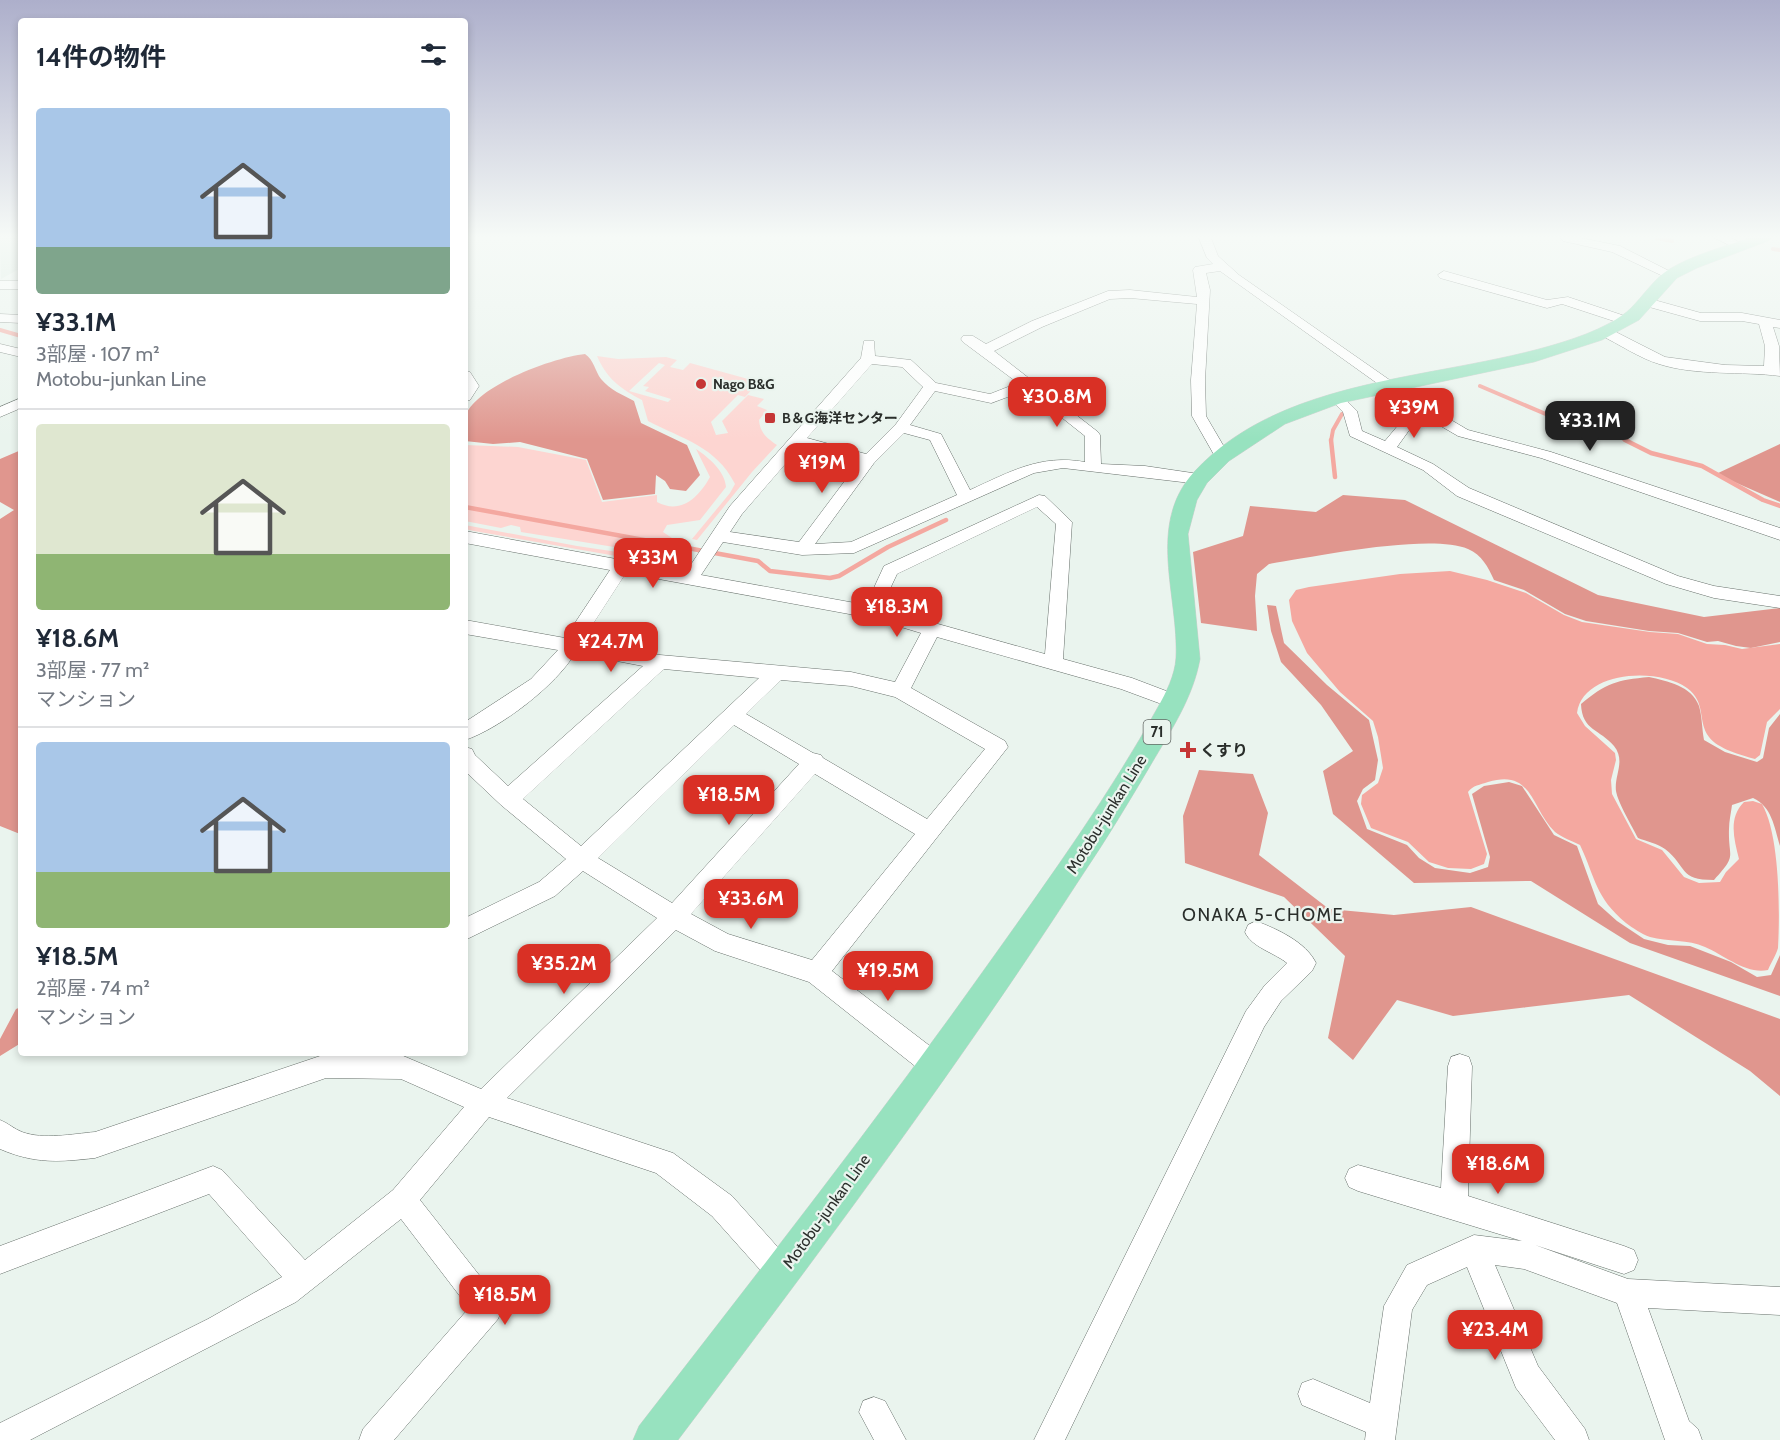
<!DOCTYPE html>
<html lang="ja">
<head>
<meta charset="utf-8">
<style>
	:root { --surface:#fff; --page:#f6f6f7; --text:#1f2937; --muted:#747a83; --line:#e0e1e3; --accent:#d93025 }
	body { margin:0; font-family:Cabin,"Noto Sans JP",sans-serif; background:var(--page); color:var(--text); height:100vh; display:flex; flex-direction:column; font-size:22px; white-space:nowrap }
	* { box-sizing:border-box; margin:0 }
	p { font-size:20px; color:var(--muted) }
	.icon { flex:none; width:33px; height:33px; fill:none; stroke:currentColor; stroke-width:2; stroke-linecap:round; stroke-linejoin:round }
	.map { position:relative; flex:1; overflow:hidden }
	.sheet { position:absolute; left:18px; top:18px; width:450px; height:1038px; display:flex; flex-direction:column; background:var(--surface); border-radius:6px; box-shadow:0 3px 9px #0003 }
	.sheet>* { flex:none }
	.price { position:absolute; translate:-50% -51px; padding:0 14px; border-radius:12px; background:var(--accent); color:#fff; font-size:20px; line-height:39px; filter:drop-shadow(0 2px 3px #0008) }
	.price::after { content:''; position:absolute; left:50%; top:36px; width:18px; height:14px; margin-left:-9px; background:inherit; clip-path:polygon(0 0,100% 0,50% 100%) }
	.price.active { background:#222; color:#fff }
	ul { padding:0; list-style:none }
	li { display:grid; align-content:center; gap:12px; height:318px; padding:0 18px }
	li+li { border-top:2px solid var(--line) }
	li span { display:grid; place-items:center; height:186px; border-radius:6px; color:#555 }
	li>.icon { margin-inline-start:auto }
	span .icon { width:108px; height:108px; fill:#fffc; stroke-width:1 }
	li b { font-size:26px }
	h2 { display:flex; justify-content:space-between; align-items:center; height:72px; padding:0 18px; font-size:26px }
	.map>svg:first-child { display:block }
</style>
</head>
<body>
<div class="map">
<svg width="1780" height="1440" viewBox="0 0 1780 1440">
	<rect width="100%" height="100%" fill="#eaf4ee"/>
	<path fill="#d7e9df" d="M 0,238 L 21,238 L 21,268 L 1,279 Z"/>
	<path fill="#fdd5d1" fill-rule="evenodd" d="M 597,356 L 618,359 L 666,357 L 677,360 L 670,367 L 683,370 L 690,363 L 759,382 L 745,397 L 738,395 L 711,422 L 716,435 L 728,433 L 722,421 L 748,395 L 764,399 L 757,406 L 767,410 L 759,420 C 760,433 767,438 777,445 L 752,472 L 697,540 L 692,539 L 730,493 L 735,484 C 716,446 682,439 648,421 L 642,400 C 621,389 607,379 597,356 ZM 659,363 L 665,365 L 643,386 L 649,387 L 645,391 L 671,399 L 668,402 L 629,391 Z
		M 465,445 L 518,447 L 586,460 L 602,502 L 657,495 L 657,502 C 681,515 699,497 710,477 L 696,449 C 708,457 725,471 726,487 L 700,520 L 667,525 L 663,532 L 672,538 L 665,552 L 639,551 L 521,532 L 520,527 L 511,525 L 501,528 L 465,521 Z
		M 465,525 L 577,546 L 665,559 L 674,562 L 673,566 L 474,531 L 465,529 Z"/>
	<path fill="#e0968e" d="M 585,354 C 594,360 595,371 601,379 C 610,390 623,395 634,401 L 641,423 L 687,445 L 700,475 L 686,491 L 670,489 L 665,481 L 656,475 L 655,494 L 603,500 L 587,459 L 520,442 L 493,444 L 465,441 C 465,434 463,424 465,417 C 474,386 555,357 585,354 Z
		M 1780,444 L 1780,502 L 1716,474 Z
		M 21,450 L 21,837 L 20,834 L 0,826 L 0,519 L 14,510 L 0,502 L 0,459 Z
		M 1343,495 L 1405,500 L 1598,595 L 1704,617 L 1780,608 L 1780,642 L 1751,648 L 1736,646 L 1718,641 L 1707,642 L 1678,633 L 1649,631 L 1586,621 L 1565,614 L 1524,590 L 1494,580 C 1488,567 1482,555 1468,549 C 1429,533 1314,557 1269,564 L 1257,574 L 1255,596 L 1257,631 L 1201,623 L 1193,552 L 1243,536 L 1250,506 L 1316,512 Z
		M 1267,605 L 1276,606 L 1284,643 L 1327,685 L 1369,720 L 1378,760 L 1375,780 L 1363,789 L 1357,801 L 1367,829 L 1407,845 L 1419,858 L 1435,868 L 1470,873 L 1488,867 L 1490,857 L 1472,794 L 1484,786 L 1509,782 L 1522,786 L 1554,835 L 1577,846 L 1598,904 L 1617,921 L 1644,939 L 1668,945 L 1690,946 L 1731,962 L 1757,977 L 1771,975 L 1780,955 L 1780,996 L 1630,943 L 1531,881 L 1414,883 L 1333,814 L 1323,771 L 1353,751 L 1321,705 L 1281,662 L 1271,631 Z
		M 1649,677 C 1667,681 1692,686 1699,706 C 1702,716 1702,729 1704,740 L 1725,752 L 1757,762 L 1763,758 L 1769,728 L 1780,714 L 1780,846 C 1774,826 1772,807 1753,798 L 1732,805 C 1731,813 1729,821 1729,829 C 1728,859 1738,854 1714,880 C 1678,880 1688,867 1665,849 C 1658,844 1646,841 1638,838 C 1632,826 1618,803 1616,791 C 1614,775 1626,761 1614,746 C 1600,729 1582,731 1581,704 C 1606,683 1617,680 1649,677 Z
		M 1199,770 L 1253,774 L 1268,813 L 1259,855 L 1329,909 L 1394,915 L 1471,907 L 1780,1019 L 1780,1096 L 1750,1071 L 1629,995 L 1453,1016 L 1397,1000 L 1353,1060 L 1328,1038 L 1345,956 L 1284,897 L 1185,863 L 1183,816 Z
		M 21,1007 L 21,1043 L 0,1056 L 0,1039 L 16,1009 Z"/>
	<path fill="#f4a8a0" d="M 1450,571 L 1487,580 L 1526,593 L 1564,615 L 1582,622 L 1650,632 L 1678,634 L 1707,644 L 1725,645 L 1742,649 L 1780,644 L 1780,709 L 1767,722 L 1760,755 L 1755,759 C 1741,755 1718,749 1709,737 C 1697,721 1707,703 1687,688 C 1657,667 1583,671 1577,713 L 1585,726 L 1615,753 L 1616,760 L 1611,780 L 1612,794 L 1636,839 L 1662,850 L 1684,877 L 1699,883 L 1720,882 L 1726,872 L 1739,859 C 1734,839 1728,818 1744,802 L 1753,801 L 1762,804 C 1780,835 1780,913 1778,948 C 1776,955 1771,963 1768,970 C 1747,975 1724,955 1705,947 C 1688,939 1668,942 1650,937 C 1641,934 1633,928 1626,923 C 1595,897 1596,879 1580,845 C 1572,841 1561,837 1555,832 C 1531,809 1533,768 1488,782 C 1480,785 1473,785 1468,792 L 1487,854 L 1484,864 L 1471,869 L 1448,868 L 1429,862 L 1408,842 L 1371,828 L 1361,804 L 1362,795 L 1378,783 L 1383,768 L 1378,737 L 1373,721 L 1340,692 L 1307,653 L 1292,621 L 1289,600 L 1296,590 L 1309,587 L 1400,574 Z"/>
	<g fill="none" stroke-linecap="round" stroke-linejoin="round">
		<path stroke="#f4a8a0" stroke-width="4" d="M 1657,238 L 1672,241
			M 1773,249 L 1780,250
			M 0,330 L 21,336
			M 1480,386 L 1581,429 L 1610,432 L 1628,441
			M 1331,441 L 1333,430 L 1342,414"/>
		<path stroke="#f4a8a0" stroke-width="4.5" d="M 1331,440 L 1335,477
			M 1625,440 L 1651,453 L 1702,466 L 1763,500 L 1780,506
			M 465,507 L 758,561 L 770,571 L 830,578 L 839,576 L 888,547 L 946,520"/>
		<defs>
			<path id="minor" d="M 1199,238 L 1211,238 L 1218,256 L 1239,275 L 1424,404 L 1468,430 L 1551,452 L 1780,528 L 1780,540 L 1541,458 L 1458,436 L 1427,418 L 1410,429 L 1397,447 L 1433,464 L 1469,488 L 1678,576 L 1714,586 L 1780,596 L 1780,608 L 1714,598 L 1666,584 L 1457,496 L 1423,470 L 1350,436 L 1343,412 L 1329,398 L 1331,395 L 1341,395 L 1357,411 L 1362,431 L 1385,441 L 1400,423 L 1416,411 L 1220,271 L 1206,273 L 1210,290 L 1205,380 L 1206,416 L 1230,457 L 1227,460 L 1217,460 L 1192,416 L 1191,380 L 1197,304 L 1130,298 L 1110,299 L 1042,327 L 994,351 L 1098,432 L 1100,435 L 1101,464 L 1145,466 L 1199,474 L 1205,475 L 1207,479 L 1205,483 L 1199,484 L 1063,468 L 1034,473 L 854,553 L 802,555 L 723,542 L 701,575 L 866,605 L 884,566 L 1039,495 L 1045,496 L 1072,522 L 1063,659 L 1132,678 L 1182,697 L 1185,702 L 1182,707 L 1175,709 L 1121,689 L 937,637 L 911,688 L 1005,741 L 1008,747 L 832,971 L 943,1056 L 946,1065 L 943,1074 L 934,1077 L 925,1074 L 809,982 L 715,951 L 676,930 L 507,1098 L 673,1153 L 732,1196 L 791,1262 L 795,1272 L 791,1282 L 781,1286 L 771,1282 L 712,1216 L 656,1173 L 489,1117 L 420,1200 L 498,1299 L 502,1309 L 498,1319 L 394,1440 L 359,1440 L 363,1429 L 469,1308 L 401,1219 L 296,1302 L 30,1440 L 0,1440 L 0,1423 L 208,1319 L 282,1277 L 209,1194 L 0,1274 L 0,1246 L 213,1166 L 222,1170 L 305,1260 L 393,1190 L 464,1107 L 401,1079 L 326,1078 L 95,1158 C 59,1162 35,1164 0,1149 L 0,1120 C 8,1123 14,1129 22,1132 C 44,1140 72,1134 95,1132 L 326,1054 L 401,1055 L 481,1089 L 657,918 L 583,871 L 555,896 L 465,940 L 465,918 L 539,882 L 566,859 L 501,805 L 465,771 L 465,747 L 472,749 L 475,755 L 508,786 L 643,666 L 575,653 C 557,685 499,729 465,740 L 465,722 L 531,679 L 558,650 L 465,634 L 465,620 L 565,638 L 610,570 L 465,543 L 465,531 L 686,572 L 730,506 L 861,358 L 864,341 L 874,341 L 875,356 L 911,360 L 936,383 L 990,394 L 1018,383 L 963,342 L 961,339 L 963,336 L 973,336 L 986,344 L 1032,321 L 1108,291 L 1130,290 L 1197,297 L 1193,270 L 1195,267 L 1213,264 L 1207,258 ZM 872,364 L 902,367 L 923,387 L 896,424 L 866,454 L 807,438 ZM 1027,390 L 1085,436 L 1085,462 C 1040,454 1010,472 970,490 L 941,434 L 910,425 L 935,391 L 991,403 ZM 904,433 L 930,440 L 957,495 L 851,542 L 815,544 L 874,463 ZM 801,446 L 859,462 L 799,542 L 730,532 L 742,514 ZM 1037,507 L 1056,524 L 1045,654 L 881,608 L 897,574 ZM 626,573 L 871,618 L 921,633 L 895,682 L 851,672 L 660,655 L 582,641 ZM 664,669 L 759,678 L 581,846 L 523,799 ZM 781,680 L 851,686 L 895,697 L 985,749 L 927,819 L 823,758 L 821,755 L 813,753 L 746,714 ZM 734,725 L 799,764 L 672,903 L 598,858 ZM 815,774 L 915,834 L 812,960 L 728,934 L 691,914 Z
				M 1561,238 L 1581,238 L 1620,246 L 1677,275 L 1675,278 L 1667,278 L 1612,252 L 1563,241 Z
				M 1715,238 L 1731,238 L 1747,246 L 1745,249 L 1737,249 Z
				M 1444,271 L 1547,300 L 1568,297 L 1631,318 L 1633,321 L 1626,325 L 1562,304 L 1547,308 L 1440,278 L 1438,275 Z
				M 0,281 L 21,281 L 21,289 L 0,289 Z
				M 1647,298 L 1701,313 L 1742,313 L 1780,320 L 1780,328 L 1773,327 L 1779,346 L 1780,376 C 1742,371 1696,376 1659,364 C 1639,358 1619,344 1600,335 L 1598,332 L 1600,329 L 1610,329 L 1665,357 L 1725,365 L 1764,366 L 1765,346 L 1759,324 L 1742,321 L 1700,321 L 1642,305 L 1641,302 L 1642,299 Z
				M 0,314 L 21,315 L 21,323 L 0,322 Z
				M 0,344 L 21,349 L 21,357 L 0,352 Z
				M 465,371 L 470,372 L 479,386 L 470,400 L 465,401 Z
				M 21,398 L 21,408 L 0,417 L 0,407 Z
				M 1256,921 C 1277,929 1306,942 1316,963 L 1312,971 L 1281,1001 L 1264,1027 L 1065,1440 L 1034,1440 L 1246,1011 L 1265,985 L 1287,963 C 1275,953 1251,947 1245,932 L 1248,925 Z
				M 1460,1054 L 1469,1057 L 1472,1066 L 1468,1196 L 1624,1246 L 1634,1250 L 1638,1260 L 1634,1270 L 1624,1274 L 1535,1245 L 1628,1279 L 1780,1287 L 1780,1315 L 1648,1308 L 1689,1421 L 1698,1429 L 1702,1440 L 1665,1440 L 1617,1303 L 1524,1269 L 1495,1265 L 1538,1366 L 1585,1429 L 1589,1440 L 1555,1440 L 1516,1388 L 1467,1267 L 1427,1285 L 1412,1310 L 1395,1440 L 1365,1440 L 1366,1432 L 1302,1405 L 1298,1394 L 1302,1383 L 1313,1379 L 1370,1403 L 1384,1306 L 1407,1265 L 1474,1235 L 1522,1241 L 1358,1191 L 1349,1187 L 1345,1178 L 1349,1169 L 1358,1165 L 1441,1188 L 1448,1066 L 1451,1057 Z
				M 874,1397 L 885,1401 L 906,1440 L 874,1440 L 859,1412 L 863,1401 Z"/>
			<path id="major" d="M 1750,238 L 1771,238 L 1768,241 L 1697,268 L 1677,278 L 1639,320 L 1602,340 L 1534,362 L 1341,403 L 1285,424 L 1229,461 L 1207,483 L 1197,500 L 1188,534 L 1200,659 C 1193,697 1172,729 1153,761 C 1130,800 1108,837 1083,874 C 957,1069 818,1255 678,1440 L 633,1440 L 639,1426 C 759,1271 880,1117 994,956 C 1051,876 1110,794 1158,707 C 1166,693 1175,675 1176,658 C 1179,596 1146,525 1194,472 C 1290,368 1461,382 1586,334 C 1601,328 1620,319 1631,308 C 1643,296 1654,279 1668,270 C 1692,255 1723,247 1750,238 Z"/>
		</defs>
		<use href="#minor" stroke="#67706b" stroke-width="1"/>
		<use href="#major" stroke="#d0d1d0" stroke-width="1"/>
		<use href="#minor" fill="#fff" fill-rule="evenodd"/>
		<use href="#major" fill="#97e2bf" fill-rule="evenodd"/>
	</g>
	<linearGradient id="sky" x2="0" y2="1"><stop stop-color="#adafcb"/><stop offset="0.54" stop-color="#f6faf7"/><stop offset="1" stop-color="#f6faf7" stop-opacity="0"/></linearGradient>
	<rect width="1780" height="439" fill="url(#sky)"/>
	<g fill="#c53635" stroke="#eaf4ee" stroke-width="2">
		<circle cx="701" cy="384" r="6"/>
		<rect x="764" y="412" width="12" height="12" rx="3"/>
		<path d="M1185 741h6v6h6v6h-6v6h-6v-6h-6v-6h6z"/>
	</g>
	<g text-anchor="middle" stroke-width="4.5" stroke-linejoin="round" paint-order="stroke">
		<g font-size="14" font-weight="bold" fill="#2a2e2b" stroke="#eaf4ee" text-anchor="start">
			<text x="713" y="389">Nago B&amp;G</text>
			<text x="782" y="423">B＆G海洋センター</text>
		</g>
		<rect fill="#eaf4ee" stroke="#646966" stroke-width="1.5" x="1143.5" y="720" width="27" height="24" rx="4.5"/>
		<g font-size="15" font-weight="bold" fill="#2a2e2b">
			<text x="1157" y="737">71</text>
		</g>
		<g font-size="16" font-weight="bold" fill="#2a2e2b" stroke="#eaf4ee" text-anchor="start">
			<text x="1200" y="756">くすり</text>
		</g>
		<g font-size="16" fill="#2a2e2b" stroke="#eaf4ee">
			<text transform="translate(1106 814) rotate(-58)" y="6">Motobu-junkan Line</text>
			<text transform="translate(826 1211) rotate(-54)" y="6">Motobu-junkan Line</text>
		</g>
		<g font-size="18" letter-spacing="1.5" fill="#2a2e2b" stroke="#eaf4ee">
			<text x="1263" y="921">ONAKA 5-CHOME</text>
		</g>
	</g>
</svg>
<b class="price" style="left:1057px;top:428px">¥30.8M</b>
<b class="price" style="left:1414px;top:439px">¥39M</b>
<b class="price active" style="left:1590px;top:452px">¥33.1M</b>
<b class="price" style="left:822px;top:494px">¥19M</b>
<b class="price" style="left:653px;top:589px">¥33M</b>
<b class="price" style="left:897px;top:638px">¥18.3M</b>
<b class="price" style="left:611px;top:673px">¥24.7M</b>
<b class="price" style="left:729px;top:826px">¥18.5M</b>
<b class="price" style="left:751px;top:930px">¥33.6M</b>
<b class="price" style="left:564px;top:995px">¥35.2M</b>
<b class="price" style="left:888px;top:1002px">¥19.5M</b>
<b class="price" style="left:1498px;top:1195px">¥18.6M</b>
<b class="price" style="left:505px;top:1326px">¥18.5M</b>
<b class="price" style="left:1495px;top:1361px">¥23.4M</b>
<section class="sheet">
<h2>14件の物件<svg class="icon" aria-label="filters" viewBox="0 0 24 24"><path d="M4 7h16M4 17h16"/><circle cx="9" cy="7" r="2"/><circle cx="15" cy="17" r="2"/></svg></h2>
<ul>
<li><span style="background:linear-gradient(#a9c7e8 75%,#7fa58c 0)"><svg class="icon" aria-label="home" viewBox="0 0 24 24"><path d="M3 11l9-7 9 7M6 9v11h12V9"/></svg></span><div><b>¥33.1M</b><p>3部屋 · 107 m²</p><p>Motobu-junkan Line</p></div></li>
<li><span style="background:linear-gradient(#dfe7d0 70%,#8fb573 0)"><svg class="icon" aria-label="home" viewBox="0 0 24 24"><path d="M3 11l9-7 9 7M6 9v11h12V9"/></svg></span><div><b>¥18.6M</b><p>3部屋 · 77 m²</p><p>マンション</p></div></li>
<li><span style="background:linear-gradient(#a9c7e8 70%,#8fb573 0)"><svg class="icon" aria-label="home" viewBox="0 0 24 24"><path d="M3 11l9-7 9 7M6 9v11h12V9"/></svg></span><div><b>¥18.5M</b><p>2部屋 · 74 m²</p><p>マンション</p></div></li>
</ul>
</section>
</div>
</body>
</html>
